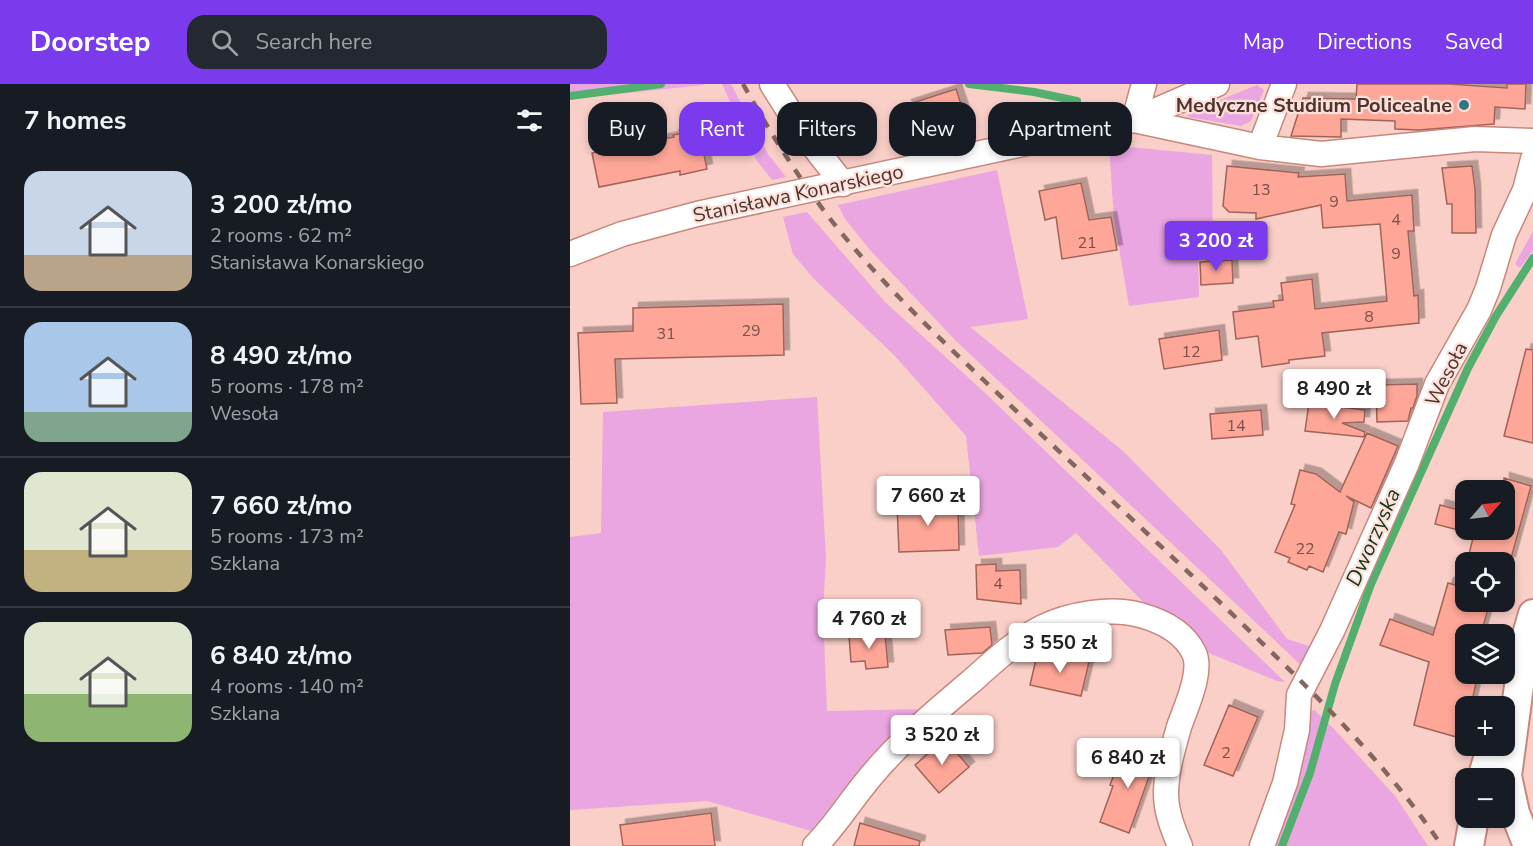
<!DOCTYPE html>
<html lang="en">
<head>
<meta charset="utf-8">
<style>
	:root { --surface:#171b24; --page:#242831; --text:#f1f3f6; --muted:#9ea1a6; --line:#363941; --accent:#7c3aed }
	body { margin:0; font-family:"Nunito Sans",sans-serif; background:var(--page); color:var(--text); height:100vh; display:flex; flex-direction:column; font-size:22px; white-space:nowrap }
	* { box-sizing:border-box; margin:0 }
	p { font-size:20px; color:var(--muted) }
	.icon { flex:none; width:33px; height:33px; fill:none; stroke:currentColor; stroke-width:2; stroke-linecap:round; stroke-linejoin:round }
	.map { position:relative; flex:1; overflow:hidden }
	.details { display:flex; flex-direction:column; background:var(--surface); width:570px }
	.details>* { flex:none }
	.hud { position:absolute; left:18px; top:18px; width:570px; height:54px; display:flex; gap:12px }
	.needle { width:39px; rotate:62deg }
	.controls { position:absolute; left:885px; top:396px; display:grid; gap:12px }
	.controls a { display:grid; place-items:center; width:60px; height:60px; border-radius:12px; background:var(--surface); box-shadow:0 3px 9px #0003; font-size:30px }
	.price { position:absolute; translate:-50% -51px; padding:0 14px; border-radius:6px; background:#fff; color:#222; font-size:20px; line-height:39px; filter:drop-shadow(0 2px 3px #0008) }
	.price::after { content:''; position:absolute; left:50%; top:36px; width:18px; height:14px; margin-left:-9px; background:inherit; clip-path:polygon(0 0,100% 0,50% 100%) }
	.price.current { background:var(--accent); color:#fff }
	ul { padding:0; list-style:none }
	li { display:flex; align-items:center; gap:18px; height:150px; padding:0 24px }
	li+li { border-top:2px solid var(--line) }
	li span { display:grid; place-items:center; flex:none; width:168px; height:120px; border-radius:18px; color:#555 }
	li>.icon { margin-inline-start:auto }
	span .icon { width:72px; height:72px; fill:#fffc; stroke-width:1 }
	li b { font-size:26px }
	h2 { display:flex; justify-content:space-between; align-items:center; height:72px; padding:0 24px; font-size:26px }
	.chip { padding:0 21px; border-radius:18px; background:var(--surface); box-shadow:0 3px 9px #0003; font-size:21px; line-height:54px }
	.chip.current { background:var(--accent); color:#fff }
	header { display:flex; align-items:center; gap:36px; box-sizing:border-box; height:84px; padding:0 30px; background:var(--accent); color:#fff }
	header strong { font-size:28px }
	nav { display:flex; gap:33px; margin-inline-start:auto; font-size:21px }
	.search { width:420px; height:54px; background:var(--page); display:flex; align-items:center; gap:15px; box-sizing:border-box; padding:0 21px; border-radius:18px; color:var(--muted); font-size:22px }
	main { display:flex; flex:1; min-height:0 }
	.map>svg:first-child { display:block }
</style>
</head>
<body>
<header>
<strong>Doorstep</strong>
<div class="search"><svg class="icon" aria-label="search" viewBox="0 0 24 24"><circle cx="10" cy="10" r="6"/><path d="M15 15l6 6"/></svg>Search here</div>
<nav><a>Map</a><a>Directions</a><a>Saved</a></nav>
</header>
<main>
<section class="details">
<h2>7 homes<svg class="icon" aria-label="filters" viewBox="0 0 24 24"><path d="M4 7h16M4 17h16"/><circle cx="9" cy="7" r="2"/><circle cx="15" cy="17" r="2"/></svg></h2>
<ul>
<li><span style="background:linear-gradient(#c9d6e8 70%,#b9a48a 0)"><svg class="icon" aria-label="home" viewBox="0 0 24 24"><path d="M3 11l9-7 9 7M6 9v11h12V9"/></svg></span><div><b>3 200 zł/mo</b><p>2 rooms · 62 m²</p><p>Stanisława Konarskiego</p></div></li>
<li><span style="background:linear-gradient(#a9c7e8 75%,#7fa58c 0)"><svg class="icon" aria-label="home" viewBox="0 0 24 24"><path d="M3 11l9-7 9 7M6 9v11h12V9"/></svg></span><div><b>8 490 zł/mo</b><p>5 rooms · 178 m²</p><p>Wesoła</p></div></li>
<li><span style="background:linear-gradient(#dfe7d0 65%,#c2b280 0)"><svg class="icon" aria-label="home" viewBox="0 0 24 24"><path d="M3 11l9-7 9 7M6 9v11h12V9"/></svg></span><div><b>7 660 zł/mo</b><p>5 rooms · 173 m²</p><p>Szklana</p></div></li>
<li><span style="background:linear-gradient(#dfe7d0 60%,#8fb573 0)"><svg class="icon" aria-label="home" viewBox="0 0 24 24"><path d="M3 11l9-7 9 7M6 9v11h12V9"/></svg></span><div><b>6 840 zł/mo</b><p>4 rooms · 140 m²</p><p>Szklana</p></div></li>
</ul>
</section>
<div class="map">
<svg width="963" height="762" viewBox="0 0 963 762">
	<defs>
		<filter id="shadow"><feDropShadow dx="5.5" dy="-5.5" stdDeviation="0" flood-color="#0004"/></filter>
	</defs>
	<rect width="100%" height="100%" fill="#f9cfc7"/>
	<path fill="#eaa6e1" d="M 0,0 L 134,0 L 134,1 L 0,15 Z
		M 152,0 L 161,0 L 198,70 L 216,93 L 202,96 L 187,77 Z
		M 687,1 L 694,6 L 681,37 L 671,42 L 618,33 L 618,29 Z
		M 539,61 L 642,71 L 643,167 L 628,171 L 629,213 L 559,222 L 544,135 Z
		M 427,86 L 458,235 L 400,243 L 553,367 L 651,466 L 717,555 L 745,564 L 732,582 L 386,257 L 300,166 L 275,135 L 268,121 Z
		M 237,128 L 315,218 L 413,307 L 715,598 L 707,597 L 634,567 L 615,544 L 575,520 L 506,449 L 488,463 L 409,472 L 396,352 L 324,271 L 244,195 L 223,170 L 213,133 Z
		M 963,147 L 963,166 L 950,184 L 945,180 Z
		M 247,313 L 256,475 L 253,526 L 257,627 L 355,625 L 319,655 L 241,747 L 137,717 L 0,726 L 0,453 L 31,449 L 33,328 Z
		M 744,626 L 763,644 L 826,713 L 858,762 L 701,762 L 736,630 Z"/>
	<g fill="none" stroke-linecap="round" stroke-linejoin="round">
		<path stroke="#53af6d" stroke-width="8" d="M 399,0 L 464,8 L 507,17
			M 0,12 L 91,0
			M 712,762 L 740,689 L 765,600 L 801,500 L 898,284 L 926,232 L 963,174"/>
	</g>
	<path fill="#fea798" stroke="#a06358" stroke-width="1.5" filter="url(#shadow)" d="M 787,0 L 879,0 L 937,4 L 937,0 L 956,0 L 955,25 L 925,23 L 924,40 L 849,46 L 825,45 L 825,37 L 771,35 L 771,53 L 721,52 L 733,14 L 786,15 Z
		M 386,5 L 397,38 L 347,54 L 336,21 Z
		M 129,46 L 137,85 L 110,91 L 110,87 L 29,103 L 22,69 L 104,53 L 103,51 Z
		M 657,82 L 729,89 L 728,93 L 775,90 L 777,117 L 842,111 L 844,147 L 838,147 L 844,212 L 848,211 L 849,239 L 752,249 L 755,272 L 719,276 L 719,279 L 692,283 L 688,252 L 666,255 L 663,228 L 704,223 L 703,217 L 713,216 L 711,199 L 742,195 L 745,225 L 817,217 L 810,140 L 753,144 L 751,121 L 686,135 L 686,129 L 659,128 L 653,122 Z
		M 902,82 L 905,105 L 906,149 L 882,149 L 882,120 L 877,120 L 872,84 Z
		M 511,99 L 519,136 L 541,133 L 547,166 L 492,175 L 486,133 L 475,136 L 469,107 Z
		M 662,176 L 663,199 L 631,201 L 630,178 Z
		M 213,220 L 214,271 L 45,275 L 47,319 L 11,320 L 8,249 L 63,247 L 63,224 Z
		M 649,246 L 652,276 L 594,285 L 589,255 Z
		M 956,265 L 963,266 L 963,359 L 934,352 Z
		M 847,300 L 847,312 L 843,324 L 841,324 L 838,337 L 807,338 L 806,301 Z
		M 739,319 L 795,326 L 794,338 L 772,339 L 795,348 L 794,353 L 735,347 Z
		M 691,326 L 693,351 L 642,355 L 640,330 Z
		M 797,349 L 828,362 L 801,424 L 776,412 L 784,418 L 776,450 L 769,448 L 753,488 L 739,482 L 737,486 L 718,478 L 720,474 L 705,468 L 725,421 L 721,420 L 730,386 L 746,390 L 770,408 Z
		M 934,394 L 961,402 L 940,478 L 897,478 L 905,446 L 934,446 Z
		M 367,416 L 368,419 L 388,418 L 389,466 L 329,468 L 327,421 L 344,420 L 344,417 Z
		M 870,421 L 896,428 L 896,448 L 865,440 Z
		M 426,480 L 426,487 L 450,486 L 451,520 L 407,515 L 406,481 Z
		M 878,499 L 896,504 L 896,518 L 920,518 L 911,550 L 896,550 L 896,590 L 908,590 L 901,622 L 896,622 L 896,635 L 890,654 L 844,641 L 859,578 L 810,561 L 820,535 L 863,551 Z
		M 420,543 L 422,561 L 412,569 L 378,571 L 375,546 Z
		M 315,549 L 318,583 L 296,585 L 295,577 L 281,578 L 279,552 Z
		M 468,567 L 519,578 L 511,612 L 460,601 Z
		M 659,621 L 688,633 L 663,692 L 634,681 Z
		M 375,655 L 399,683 L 369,709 L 345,681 Z
		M 555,662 L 586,673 L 559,749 L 530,738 L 543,702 L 540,701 Z
		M 141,729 L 145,762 L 53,762 L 50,741 Z
		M 290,739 L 350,757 L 349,762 L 284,762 Z"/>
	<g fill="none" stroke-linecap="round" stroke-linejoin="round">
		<defs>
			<path id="minor" d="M 202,0 L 231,46 L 273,100
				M 574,0 L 564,36 L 690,63 L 714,0
				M 690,63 L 751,70 L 905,55 L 963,57
				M 0,170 L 52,150 L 127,130 L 564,36 L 647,0
				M 245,762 C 264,743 277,722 293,702 C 325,661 365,628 404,595 C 425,576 447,556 473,543 C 500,530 541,523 570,531 C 592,537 614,548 624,569 C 633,588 615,625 609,643 C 603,664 596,688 596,710 C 596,728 603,745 610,762
				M 692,762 L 715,699 L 727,646 L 729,611 L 762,547 L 837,379 L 867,300 L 909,226 L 918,204 L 934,151 L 955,106 L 963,75"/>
			<path id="tertiary" d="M 954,564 L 937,692 L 945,729 L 958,762
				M 948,582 L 963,530
				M 912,694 L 922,662
				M 899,762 L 904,734"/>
		</defs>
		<use href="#minor" stroke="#c8887c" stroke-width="27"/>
		<use href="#tertiary" stroke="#c8887c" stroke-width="32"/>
		<use href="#minor" stroke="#fff" stroke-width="24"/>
		<use href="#tertiary" stroke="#fff" stroke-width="28"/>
		<path stroke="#85655f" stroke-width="4.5" stroke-dasharray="10 10" stroke-linecap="butt" d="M 173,0 C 199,47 228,93 261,136 C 320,211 392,275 461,341 C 537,412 614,483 689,556 C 755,620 820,685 872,762"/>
	</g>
	<circle fill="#307783" stroke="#fde0da" stroke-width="2" cx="894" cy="21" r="6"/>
	<g text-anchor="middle" stroke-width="4.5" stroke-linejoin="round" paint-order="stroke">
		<g font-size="16" fill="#7a5048">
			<text x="691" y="111">13</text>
			<text x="764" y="123">9</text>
			<text x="826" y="141">4</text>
			<text x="517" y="164">21</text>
			<text x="826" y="175">9</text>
			<text x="799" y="238">8</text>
			<text x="181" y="252">29</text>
			<text x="96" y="255">31</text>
			<text x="621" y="273">12</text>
			<text x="666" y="347">14</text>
			<text x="735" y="470">22</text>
			<text x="428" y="505">4</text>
			<text x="656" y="674">2</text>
		</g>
		<g font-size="20" font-weight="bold" fill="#4e332e" stroke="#fde0da" text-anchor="end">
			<text x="882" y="28">Medyczne Studium Policealne</text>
		</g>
		<g font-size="20" fill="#4e332e" stroke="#fde0da">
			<text transform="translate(228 109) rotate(-12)" y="7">Stanisława Konarskiego</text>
			<text transform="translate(876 290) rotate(-63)" y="7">Wesoła</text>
		</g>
		<g font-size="21" font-style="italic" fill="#10371d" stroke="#fde0da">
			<text transform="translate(803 453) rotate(-66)" y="7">Dworzyska</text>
		</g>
	</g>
</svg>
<div class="controls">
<a><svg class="needle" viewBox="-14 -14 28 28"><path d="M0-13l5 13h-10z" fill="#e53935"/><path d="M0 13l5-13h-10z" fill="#9ea1a6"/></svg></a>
<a><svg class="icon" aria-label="locate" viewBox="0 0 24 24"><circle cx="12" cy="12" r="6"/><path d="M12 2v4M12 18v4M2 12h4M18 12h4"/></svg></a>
<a><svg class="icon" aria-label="layers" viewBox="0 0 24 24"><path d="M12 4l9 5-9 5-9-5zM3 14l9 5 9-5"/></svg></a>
<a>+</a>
<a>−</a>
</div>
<b class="price current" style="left:646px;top:188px">3 200 zł</b>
<b class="price" style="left:764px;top:336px">8 490 zł</b>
<b class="price" style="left:358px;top:443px">7 660 zł</b>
<b class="price" style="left:299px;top:566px">4 760 zł</b>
<b class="price" style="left:490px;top:590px">3 550 zł</b>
<b class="price" style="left:372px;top:682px">3 520 zł</b>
<b class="price" style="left:558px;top:705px">6 840 zł</b>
<div class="hud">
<a class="chip">Buy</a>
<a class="chip current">Rent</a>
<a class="chip">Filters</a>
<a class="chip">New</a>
<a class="chip">Apartment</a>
</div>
</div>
</main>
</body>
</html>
